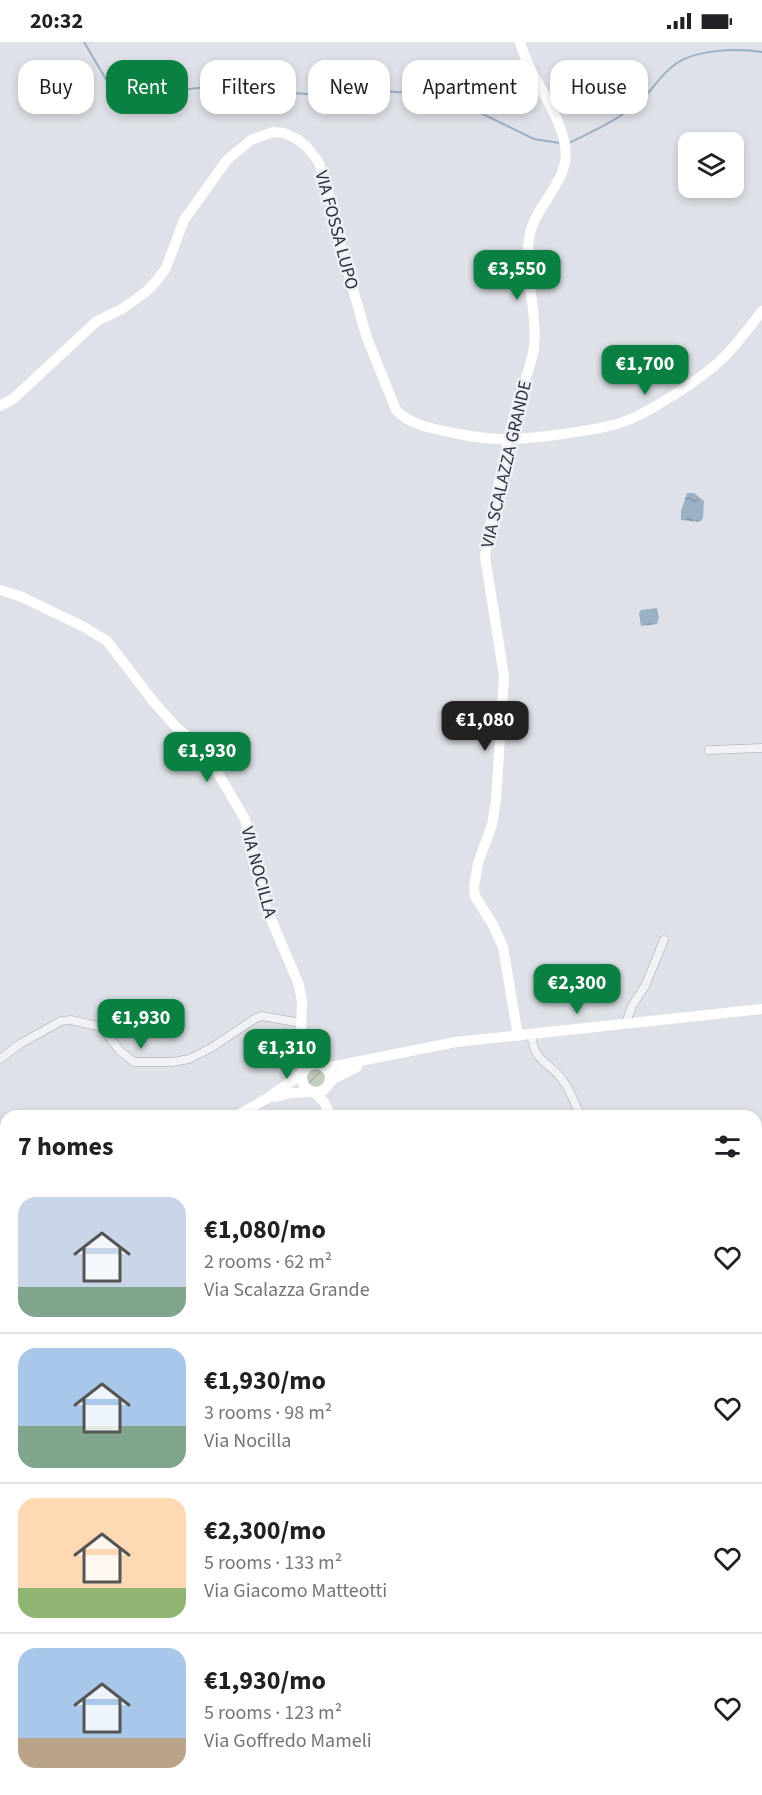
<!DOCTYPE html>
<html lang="en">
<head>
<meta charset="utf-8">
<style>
	:root { --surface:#fff; --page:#f2f2f2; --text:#202124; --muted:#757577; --line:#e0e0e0; --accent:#0b8043 }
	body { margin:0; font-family:"Source Sans 3",sans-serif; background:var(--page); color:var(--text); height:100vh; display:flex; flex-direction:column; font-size:22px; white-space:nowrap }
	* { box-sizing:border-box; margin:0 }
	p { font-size:20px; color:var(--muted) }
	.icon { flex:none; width:33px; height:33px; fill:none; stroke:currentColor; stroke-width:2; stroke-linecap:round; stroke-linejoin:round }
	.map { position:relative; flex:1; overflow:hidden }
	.side { position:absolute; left:0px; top:1068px; width:762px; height:686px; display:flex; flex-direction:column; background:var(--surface); border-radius:18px 18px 0 0; box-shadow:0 3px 9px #0003 }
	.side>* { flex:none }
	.top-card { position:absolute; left:18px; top:18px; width:726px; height:54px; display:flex; gap:12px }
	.fabs { position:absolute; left:678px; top:90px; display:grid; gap:12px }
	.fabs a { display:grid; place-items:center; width:66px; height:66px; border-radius:12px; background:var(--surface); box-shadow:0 3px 9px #0003; font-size:30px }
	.price { position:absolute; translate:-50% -51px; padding:0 14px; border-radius:12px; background:var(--accent); color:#fff; font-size:20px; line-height:39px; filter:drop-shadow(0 2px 3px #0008) }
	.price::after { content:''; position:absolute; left:50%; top:36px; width:18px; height:14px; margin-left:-9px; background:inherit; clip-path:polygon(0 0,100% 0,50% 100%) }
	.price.active { background:#222; color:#fff }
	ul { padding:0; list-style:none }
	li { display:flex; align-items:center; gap:18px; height:150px; padding:0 18px }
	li+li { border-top:2px solid var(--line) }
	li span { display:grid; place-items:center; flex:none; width:168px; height:120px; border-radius:18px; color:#555 }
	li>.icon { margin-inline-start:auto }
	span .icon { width:72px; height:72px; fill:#fffc; stroke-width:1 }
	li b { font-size:26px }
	h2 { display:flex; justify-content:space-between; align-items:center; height:72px; padding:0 18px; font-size:26px }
	.chip { padding:0 21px; border-radius:18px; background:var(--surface); box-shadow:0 3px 9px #0003; font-size:21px; line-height:54px }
	.chip.active { background:var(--accent); color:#fff }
	.status { display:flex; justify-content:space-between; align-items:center; height:42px; padding:0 30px; background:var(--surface); direction:ltr }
	.status svg { height:16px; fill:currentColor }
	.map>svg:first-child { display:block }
</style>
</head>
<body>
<div class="status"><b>20:32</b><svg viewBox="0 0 49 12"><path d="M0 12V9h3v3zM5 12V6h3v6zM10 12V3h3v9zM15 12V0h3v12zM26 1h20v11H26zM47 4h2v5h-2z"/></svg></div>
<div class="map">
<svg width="762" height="1753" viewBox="0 0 762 1753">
	<defs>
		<pattern id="grass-tufts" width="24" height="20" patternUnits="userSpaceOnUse" patternTransform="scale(1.5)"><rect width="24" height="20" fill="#c4d0bf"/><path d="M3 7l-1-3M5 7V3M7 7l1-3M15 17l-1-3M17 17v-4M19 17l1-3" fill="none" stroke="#a8b3a5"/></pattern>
		<pattern id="garden-furrows" width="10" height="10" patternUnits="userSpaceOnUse" patternTransform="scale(1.5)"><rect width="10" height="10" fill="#c4d0bf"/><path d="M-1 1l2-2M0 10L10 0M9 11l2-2" fill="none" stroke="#a8b3a5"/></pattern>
		<pattern id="water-ripples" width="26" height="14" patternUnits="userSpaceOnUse" patternTransform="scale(1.5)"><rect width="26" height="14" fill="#9bafc5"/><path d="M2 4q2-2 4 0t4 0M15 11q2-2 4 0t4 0" fill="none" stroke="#7e8fa1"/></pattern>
	</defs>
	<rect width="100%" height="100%" fill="#dee1e7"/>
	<path fill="url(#grass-tufts)" d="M 322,1748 L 494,1748 L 495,1753 L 321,1753 Z"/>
	<path fill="url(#garden-furrows)" d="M307 1036a9 9 0 1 1 18 0a9 9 0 1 1-18 0Z"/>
	<path fill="url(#water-ripples)" d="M 687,451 L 694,451 L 704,459 L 703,476 L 700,480 L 681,478 L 681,469 Z
		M 657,566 L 659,576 L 657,582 L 641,584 L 639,571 L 641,568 Z"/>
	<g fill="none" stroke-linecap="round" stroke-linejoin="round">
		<path stroke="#9bafc5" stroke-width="2" d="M 84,0 L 107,39 L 115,48 L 126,52 L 138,53 L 198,46 L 254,36 L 293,51 L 321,53 L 384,49 L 409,51 L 450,56 L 534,97 L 560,101
			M 571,100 C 596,88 622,76 642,57 C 653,47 661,33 673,24 C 693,7 738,6 762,10"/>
		<defs>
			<path id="street" d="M 709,708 L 762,706
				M 625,983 L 632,964 L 645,944 L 664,898
				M 531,992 C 535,1023 549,1018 563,1039 C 571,1049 575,1063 581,1074
				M 0,1017 L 20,1002 L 61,979 L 71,978 L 101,985 L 120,1009 L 134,1020 L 172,1020 L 189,1017 L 211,1006 L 256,976 L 262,974 L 301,981
				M 756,1222 L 762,1223
				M 756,1334 L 762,1331
				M 756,1377 L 762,1398
				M 756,1432 L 762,1429
				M 0,1485 L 6,1490
				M 318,1753 L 320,1748"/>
		</defs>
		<use href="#street" stroke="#a4a8b0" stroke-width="9"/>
		<use href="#street" stroke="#f0f2f5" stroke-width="8"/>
		<path stroke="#fff" stroke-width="10" d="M 0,364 L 13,357 L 97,279 L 122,267 L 147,249 L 158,237 L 166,226 L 184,178 L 227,118 L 251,98 L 273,90 L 284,91 L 297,97 L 306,104 L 318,119 L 325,137 L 341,206 L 367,296 L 396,368 C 412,385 437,387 459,392 C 494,400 527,397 563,392 C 581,389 599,387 617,382 C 645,374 703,336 724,315 C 738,301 750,285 762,269
			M 0,548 L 22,555 L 84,585 L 107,599 L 153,659 L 175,684 L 194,700 L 216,728 L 245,777 L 265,863 L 299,943 L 302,959 L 301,991 L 305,1007 L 303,1030
			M 518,994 L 503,905 L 493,883 L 475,854 L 474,845 L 478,821 L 492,783 L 496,758 L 504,634 L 485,515 L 487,499 C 496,456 504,413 515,370 C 520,349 531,327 534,305 C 538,268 522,228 530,191 C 537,161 571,137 565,104 C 560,69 529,35 520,0
			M302 1036a14 14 0 1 1 28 0a14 14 0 1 1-28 0Z
			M 325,1026 L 456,1000 L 762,967
			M 329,1041 L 335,1036 L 357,1025
			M 314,1050 L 324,1060 L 331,1074
			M 275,1055 L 290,1051 L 311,1050
			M 236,1074 L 266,1057 L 303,1031
			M 756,1502 L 762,1510
			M 0,1607 L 6,1606
			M 756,1641 L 762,1642
			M 237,1748 L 241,1753
			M 146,1753 L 153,1748"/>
	</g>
	<g text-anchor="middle" stroke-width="5" stroke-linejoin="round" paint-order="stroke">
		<g font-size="18" fill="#282f3c" stroke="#edf0f4">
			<text transform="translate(337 188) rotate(75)" y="6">VIA FOSSA LUPO</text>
			<text transform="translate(506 422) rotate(-77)" y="6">VIA SCALAZZA GRANDE</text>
			<text transform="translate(259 830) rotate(75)" y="6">VIA NOCILLA</text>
		</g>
	</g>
</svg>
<div class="fabs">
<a><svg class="icon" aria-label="layers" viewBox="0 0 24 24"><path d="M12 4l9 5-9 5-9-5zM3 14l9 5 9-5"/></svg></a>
</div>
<b class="price" style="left:517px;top:259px">€3,550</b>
<b class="price" style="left:645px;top:354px">€1,700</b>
<b class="price active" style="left:485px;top:710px">€1,080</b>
<b class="price" style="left:207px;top:741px">€1,930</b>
<b class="price" style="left:577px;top:973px">€2,300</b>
<b class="price" style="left:141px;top:1008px">€1,930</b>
<b class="price" style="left:287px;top:1038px">€1,310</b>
<div class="top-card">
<a class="chip">Buy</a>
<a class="chip active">Rent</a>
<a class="chip">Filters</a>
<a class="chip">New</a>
<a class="chip">Apartment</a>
<a class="chip">House</a>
</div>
<section class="side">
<h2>7 homes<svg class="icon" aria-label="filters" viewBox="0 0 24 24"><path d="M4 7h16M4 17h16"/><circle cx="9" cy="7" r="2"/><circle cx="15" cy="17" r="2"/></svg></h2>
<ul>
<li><span style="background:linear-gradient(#c9d6e8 75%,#7fa58c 0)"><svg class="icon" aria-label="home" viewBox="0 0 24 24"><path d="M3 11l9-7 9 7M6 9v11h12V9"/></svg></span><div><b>€1,080/mo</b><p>2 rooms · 62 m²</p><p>Via Scalazza Grande</p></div><svg class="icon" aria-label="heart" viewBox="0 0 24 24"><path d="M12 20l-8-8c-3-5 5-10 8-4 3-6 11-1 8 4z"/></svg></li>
<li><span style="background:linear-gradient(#a9c7e8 65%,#7fa58c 0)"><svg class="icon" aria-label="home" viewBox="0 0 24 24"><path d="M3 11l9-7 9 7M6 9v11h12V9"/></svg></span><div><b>€1,930/mo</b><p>3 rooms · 98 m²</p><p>Via Nocilla</p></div><svg class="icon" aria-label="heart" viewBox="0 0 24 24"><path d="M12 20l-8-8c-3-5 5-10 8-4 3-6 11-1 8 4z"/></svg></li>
<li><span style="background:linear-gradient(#ffd9b3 75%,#8fb573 0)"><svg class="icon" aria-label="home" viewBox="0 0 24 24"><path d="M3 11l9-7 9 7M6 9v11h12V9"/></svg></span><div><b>€2,300/mo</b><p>5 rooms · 133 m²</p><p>Via Giacomo Matteotti</p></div><svg class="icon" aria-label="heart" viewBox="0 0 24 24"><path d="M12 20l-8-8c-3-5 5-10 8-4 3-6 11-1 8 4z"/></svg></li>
<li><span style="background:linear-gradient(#a9c7e8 75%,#b9a48a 0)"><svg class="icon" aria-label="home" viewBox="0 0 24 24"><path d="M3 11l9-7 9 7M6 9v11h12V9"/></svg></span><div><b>€1,930/mo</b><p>5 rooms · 123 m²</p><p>Via Goffredo Mameli</p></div><svg class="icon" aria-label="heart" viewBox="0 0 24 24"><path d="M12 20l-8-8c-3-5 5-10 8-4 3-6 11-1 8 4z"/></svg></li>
</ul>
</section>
</div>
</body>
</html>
